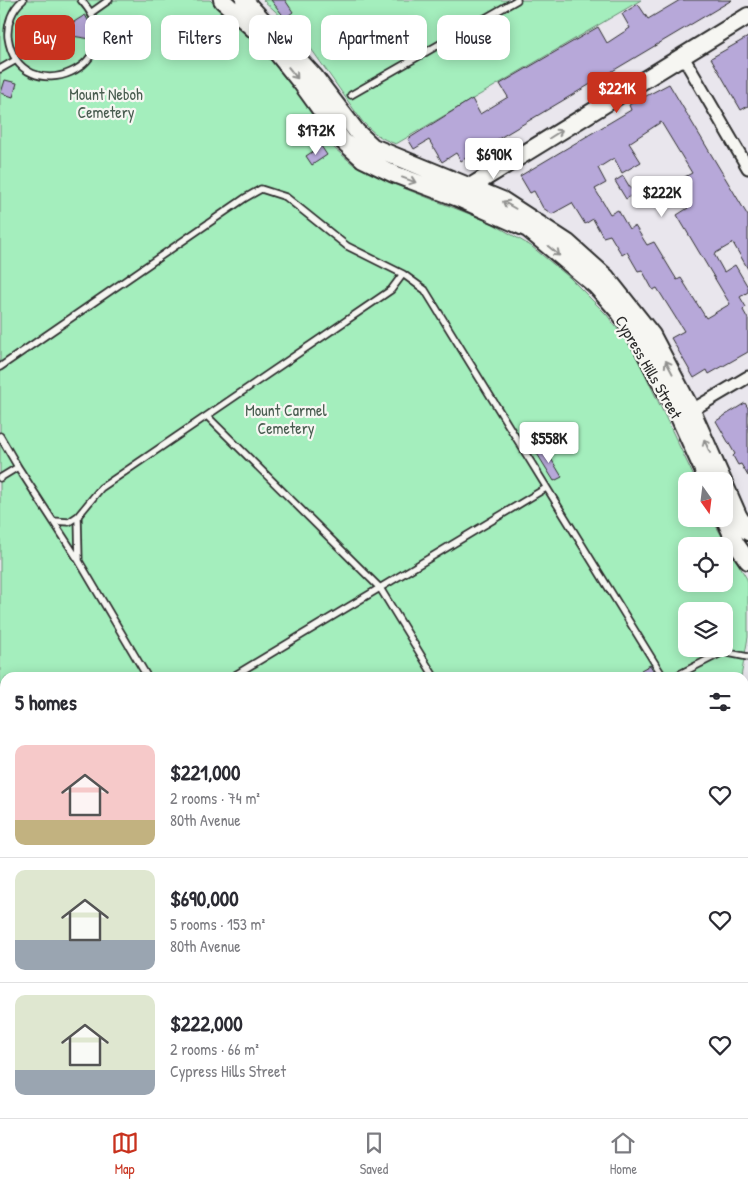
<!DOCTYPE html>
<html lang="en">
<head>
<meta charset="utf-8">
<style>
	:root { --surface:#fff; --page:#f2f2f3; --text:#2b2b33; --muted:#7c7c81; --line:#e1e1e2; --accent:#c8321e }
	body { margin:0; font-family:"Patrick Hand",sans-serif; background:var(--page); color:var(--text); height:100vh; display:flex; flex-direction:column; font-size:19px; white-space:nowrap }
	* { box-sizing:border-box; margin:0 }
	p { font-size:16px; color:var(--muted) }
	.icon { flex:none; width:28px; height:28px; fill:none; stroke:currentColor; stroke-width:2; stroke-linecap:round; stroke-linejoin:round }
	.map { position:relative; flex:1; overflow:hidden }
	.drawer { position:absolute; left:0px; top:672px; width:749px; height:446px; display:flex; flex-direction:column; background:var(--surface); border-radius:15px 15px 0 0; box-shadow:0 2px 12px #0003 }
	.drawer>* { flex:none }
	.top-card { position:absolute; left:15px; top:15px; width:719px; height:45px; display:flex; gap:10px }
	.needle { width:32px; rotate:166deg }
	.controls { position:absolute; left:678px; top:472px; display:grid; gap:10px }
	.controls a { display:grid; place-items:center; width:55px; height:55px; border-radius:10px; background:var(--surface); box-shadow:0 2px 12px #0003; font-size:25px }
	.price { position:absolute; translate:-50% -42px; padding:0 11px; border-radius:5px; background:#fff; color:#222; font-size:16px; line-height:32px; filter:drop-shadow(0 1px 2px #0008) }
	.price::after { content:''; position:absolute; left:50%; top:30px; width:15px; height:11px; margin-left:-8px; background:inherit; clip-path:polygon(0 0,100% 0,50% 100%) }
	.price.selected { background:var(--accent); color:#fff }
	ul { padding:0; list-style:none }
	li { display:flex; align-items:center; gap:15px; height:125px; padding:0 15px }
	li+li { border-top:1px solid var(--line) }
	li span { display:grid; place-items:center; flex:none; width:140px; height:100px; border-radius:10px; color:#555 }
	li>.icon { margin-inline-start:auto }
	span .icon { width:60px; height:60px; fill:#fffc; stroke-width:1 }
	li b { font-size:21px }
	h2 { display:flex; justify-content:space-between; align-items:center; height:60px; padding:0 15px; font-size:21px }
	.pill { padding:0 18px; border-radius:10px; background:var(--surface); box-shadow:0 2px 12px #0003; font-size:18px; line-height:45px }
	.pill.selected { background:var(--accent); color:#fff }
	.menu { display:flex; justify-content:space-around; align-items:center; height:70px; border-top:1px solid var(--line); background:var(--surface); font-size:14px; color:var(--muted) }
	.menu a { display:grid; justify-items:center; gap:2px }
	.menu .selected { color:var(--accent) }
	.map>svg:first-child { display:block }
</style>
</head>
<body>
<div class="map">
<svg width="748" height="1118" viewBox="0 0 748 1118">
	<rect width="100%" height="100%" fill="#e9e6ed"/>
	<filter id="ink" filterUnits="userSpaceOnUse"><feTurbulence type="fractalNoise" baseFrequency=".02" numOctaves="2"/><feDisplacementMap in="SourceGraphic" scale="10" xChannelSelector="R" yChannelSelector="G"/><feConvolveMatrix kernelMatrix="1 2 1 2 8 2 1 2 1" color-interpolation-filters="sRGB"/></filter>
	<g filter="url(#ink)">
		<path fill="#a4eebd" stroke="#688c74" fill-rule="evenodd" d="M 0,0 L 210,0 L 251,37 L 274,62 L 300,95 L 320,128 L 334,148 L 354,165 L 388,182 L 490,222 L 531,246 L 569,277 L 607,315 L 634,351 L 696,481 L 686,481 L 686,519 L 712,519 L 747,579 L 748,583 L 748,637 L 741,677 L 5,678 L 5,1100 L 0,1095 ZM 686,546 L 724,546 L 724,584 L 686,584 ZM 686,611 L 724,611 L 724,649 L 686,649 Z
			M 263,0 L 641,0 L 396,144 C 381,139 372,132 362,121 L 312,50 L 296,30 Z"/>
		<path fill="#b7a8d9" stroke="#2b2b2b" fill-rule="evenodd" d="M 271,0 L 285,0 L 293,12 L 285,18 Z
			M 680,0 L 732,0 L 461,161 L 456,153 L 442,162 L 429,140 L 414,149 L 408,139 L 472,99 L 480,114 L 508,97 L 500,84 L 598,27 L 607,43 L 630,28 L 622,14 L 638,4 L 648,19 Z
			M 85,15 L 91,25 L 91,39 L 72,36 L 71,28 L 69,25 Z
			M 748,37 L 748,106 L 741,110 L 711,58 Z
			M 5,80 L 17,83 L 13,97 L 1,93 Z
			M 669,84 L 748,216 L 748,269 L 733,243 L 714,254 L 724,272 L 735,265 L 748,287 L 748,292 L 740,297 L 746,307 L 743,310 L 748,319 L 748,352 L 709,374 L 707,370 L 694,378 L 671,338 L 684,331 L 657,288 L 653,290 L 642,270 L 638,271 L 627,252 L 622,255 L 610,235 L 603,237 L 593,219 L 585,224 L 572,203 L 552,214 L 543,208 L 534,191 L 530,193 L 520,176 L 631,110 L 629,105 ZM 661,122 L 692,173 L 674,183 L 688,208 L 677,215 L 730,304 L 706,318 L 681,278 L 677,280 L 654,242 L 647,245 L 635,226 L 629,229 L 618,210 L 610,214 L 595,189 L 606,183 L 598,168 L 614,158 L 622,173 L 641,162 L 629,143 Z
			M 321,146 L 327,155 L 312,165 L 306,156 Z
			M 623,176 L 634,194 L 626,199 L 615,181 Z
			M 745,403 L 748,408 L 748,476 L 741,464 L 738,465 L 733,456 L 735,454 L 716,421 Z
			M 544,447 L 562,477 L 554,481 L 536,452 Z
			M 650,665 L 658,678 L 645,678 L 641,670 Z"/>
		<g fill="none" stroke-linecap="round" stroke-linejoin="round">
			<defs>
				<path id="lane" d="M 23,0 C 12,9 7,23 8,37 C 19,115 140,65 81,0
					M 92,12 L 109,0
					M 0,69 L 16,60
					M 351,95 L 517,0
					M 0,367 L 245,198 L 261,189 L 286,197 L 347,246 L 403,274 L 425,290 L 664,678
					M 207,416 L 380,588 L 435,678
					M 0,436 L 18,467 L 79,561 L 148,678
					M 0,478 L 18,467
					M 53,521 L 69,522 L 78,516
					M 79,561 L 78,516 L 101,488 L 391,290 L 403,274
					M 230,678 L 546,488
					M 672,678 L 723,652 L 748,657
					M 0,818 L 5,815
					M 0,968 L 5,968
					M 0,997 L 5,1001"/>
				<path id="street" d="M 682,55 L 748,168
					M 687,413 L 748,377
					M 744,770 L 748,781
					M 187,1114 L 191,1118
					M 412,1114 L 414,1118
					M 566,1114 L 567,1118"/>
				<path id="secondary" d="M 222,0 L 269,43 L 302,84 L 343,141 L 363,159 L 394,174 L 458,198 L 528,229 L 595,285 L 620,313 L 641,345 L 679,417 L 708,481
					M 244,0 L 315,77 L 357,132 L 373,147 L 502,200 L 568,243 L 606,277 L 652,335 L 692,411 L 723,481
					M 470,187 L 748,16
					M 724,483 L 738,515 L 748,532
					M 724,517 L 736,544 L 748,561
					M 744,746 L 748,728
					M 68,1118 L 74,1114"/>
				<path id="primary" d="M 744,1108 L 748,1106
					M 716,1118 L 728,1114"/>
			</defs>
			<use href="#lane" stroke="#2b2b2b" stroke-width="9"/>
			<use href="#street" stroke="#2b2b2b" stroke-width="15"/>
			<use href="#secondary" stroke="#2b2b2b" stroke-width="20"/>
			<use href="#primary" stroke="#2b2b2b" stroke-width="22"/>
			<use href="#lane" stroke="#f6f6f2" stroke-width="5.5"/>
			<use href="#street" stroke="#f6f6f2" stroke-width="11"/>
			<use href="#secondary" stroke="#f6f6f2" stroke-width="16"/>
			<use href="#primary" stroke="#f6f6f2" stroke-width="19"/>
		</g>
		<defs><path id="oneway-shaft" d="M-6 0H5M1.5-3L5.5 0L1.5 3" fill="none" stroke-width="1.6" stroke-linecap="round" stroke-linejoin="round" transform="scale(1.25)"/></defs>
		<g stroke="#90908e">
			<use href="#oneway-shaft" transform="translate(293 73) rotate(51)"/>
			<use href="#oneway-shaft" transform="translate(556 134) rotate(-32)"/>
			<use href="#oneway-shaft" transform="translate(409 180) rotate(20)"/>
			<use href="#oneway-shaft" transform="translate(509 205) rotate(-150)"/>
			<use href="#oneway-shaft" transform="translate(554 251) rotate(40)"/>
			<use href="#oneway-shaft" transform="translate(669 367) rotate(-118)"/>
			<use href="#oneway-shaft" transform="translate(707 446) rotate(-114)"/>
		</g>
	</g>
	<g text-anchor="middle" stroke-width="4.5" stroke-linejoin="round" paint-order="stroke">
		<g font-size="16" fill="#495c50" stroke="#f6f6f2">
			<text x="106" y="100">Mount Neboh<tspan x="106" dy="18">Cemetery</tspan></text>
			<text x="286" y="416">Mount Carmel<tspan x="286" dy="18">Cemetery</tspan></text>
		</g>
		<g font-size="16" fill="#2b2b2b" stroke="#f6f6f2">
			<text transform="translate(649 367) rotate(60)" y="6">Cypress Hills Street</text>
		</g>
	</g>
</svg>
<div class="controls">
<a><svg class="needle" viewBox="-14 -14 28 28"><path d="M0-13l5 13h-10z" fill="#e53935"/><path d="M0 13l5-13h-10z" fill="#7c7c81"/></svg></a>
<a><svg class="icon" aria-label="locate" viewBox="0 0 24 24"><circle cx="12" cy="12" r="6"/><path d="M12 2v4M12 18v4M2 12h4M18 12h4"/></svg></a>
<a><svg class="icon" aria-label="layers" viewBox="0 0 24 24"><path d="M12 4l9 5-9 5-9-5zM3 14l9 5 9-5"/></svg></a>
</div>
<b class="price selected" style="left:617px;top:114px">$221K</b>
<b class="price" style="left:316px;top:156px">$172K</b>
<b class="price" style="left:494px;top:180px">$690K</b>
<b class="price" style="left:662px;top:218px">$222K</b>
<b class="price" style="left:549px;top:464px">$558K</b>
<div class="top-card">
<a class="pill selected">Buy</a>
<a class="pill">Rent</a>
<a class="pill">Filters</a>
<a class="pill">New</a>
<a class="pill">Apartment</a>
<a class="pill">House</a>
</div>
<section class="drawer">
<h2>5 homes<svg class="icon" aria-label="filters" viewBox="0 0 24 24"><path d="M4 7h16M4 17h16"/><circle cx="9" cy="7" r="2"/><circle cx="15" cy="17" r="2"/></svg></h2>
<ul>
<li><span style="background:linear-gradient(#f6c9c9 75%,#c2b280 0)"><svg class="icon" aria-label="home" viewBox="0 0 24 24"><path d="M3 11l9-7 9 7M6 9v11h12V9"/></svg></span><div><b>$221,000</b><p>2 rooms · 74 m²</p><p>80th Avenue</p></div><svg class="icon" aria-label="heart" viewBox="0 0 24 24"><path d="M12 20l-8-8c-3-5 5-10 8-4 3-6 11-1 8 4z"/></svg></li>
<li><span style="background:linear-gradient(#dfe7d0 70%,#9aa5b1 0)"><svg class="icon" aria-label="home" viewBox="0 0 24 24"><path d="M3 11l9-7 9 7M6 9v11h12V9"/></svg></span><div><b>$690,000</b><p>5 rooms · 153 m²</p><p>80th Avenue</p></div><svg class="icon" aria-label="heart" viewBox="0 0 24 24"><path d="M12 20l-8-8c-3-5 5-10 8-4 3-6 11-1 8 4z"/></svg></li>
<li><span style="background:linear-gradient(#dfe7d0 75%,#9aa5b1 0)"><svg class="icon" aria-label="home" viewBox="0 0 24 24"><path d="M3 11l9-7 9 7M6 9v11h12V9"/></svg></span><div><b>$222,000</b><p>2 rooms · 66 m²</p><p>Cypress Hills Street</p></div><svg class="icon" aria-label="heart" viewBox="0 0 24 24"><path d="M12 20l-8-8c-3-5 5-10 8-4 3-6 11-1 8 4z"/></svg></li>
</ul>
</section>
</div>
<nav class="menu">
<a class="selected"><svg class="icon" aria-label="map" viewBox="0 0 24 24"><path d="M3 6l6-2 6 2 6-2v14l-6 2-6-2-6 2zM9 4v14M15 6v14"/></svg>Map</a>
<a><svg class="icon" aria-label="saved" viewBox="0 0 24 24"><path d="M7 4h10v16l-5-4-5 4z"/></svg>Saved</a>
<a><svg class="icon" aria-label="home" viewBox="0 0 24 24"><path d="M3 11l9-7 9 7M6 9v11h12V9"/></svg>Home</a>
</nav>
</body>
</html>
